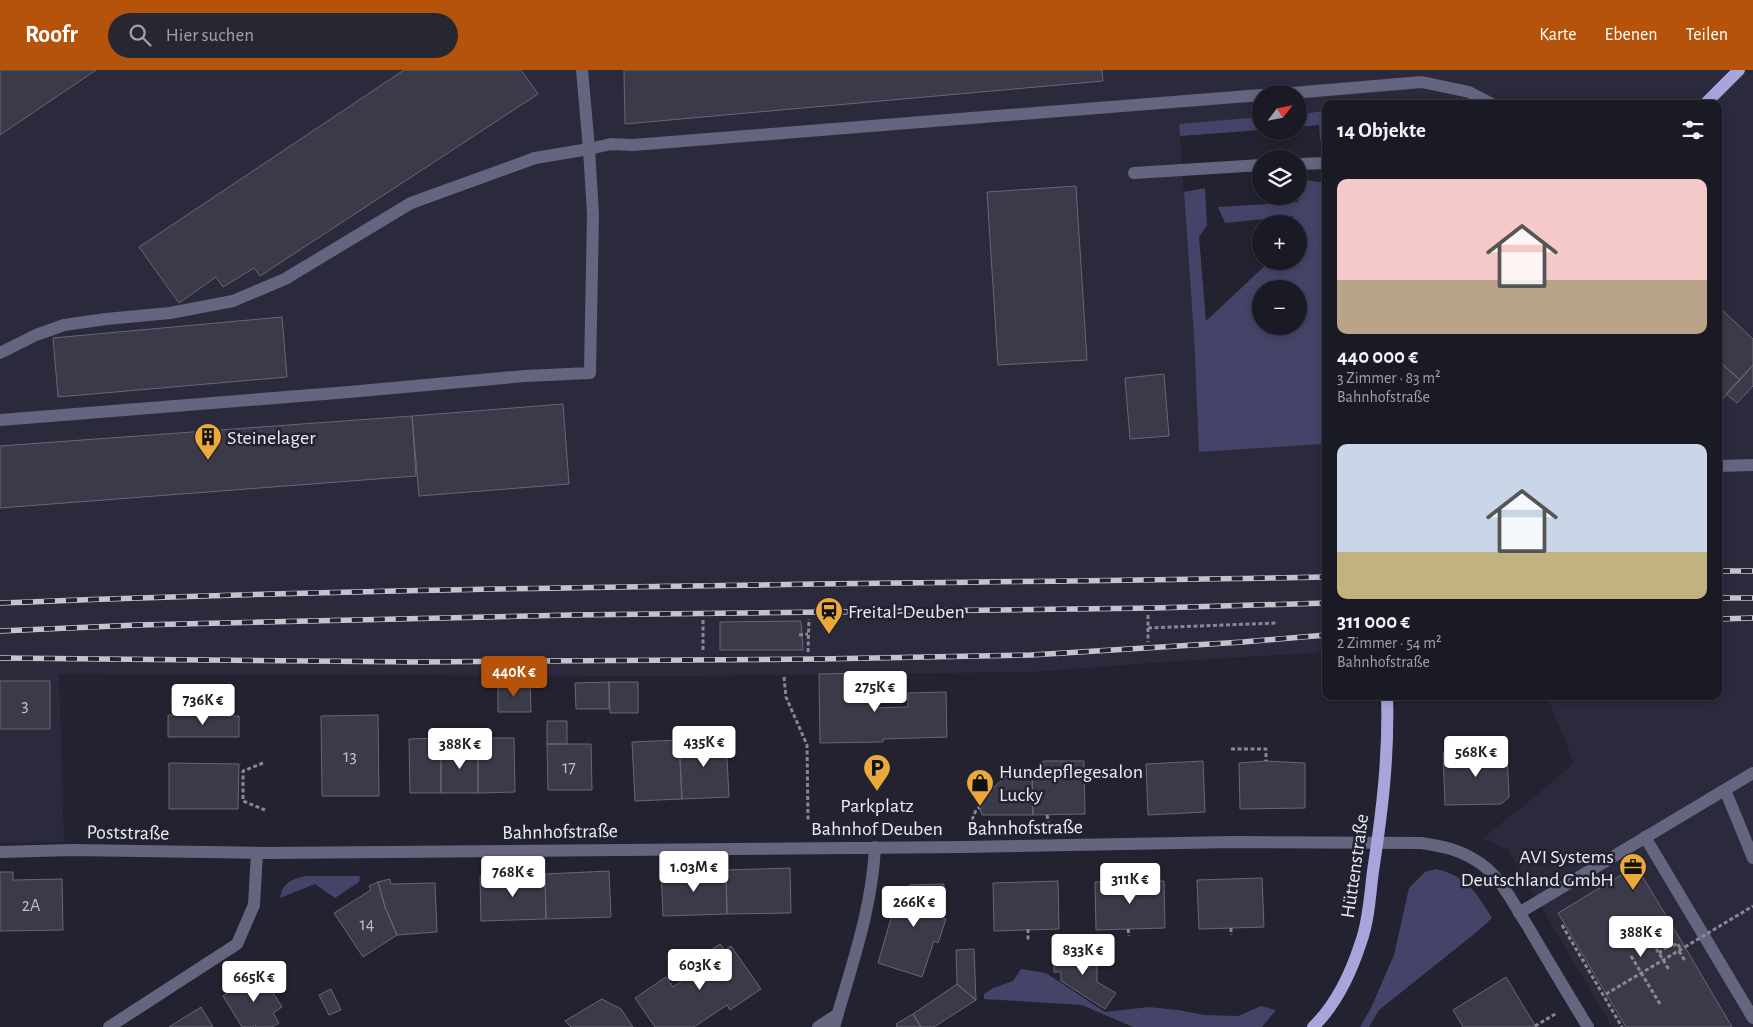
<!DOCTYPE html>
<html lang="de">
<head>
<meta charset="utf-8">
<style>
	:root { --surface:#1a1a24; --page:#272731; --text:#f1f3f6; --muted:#9fa1a6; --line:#383841; --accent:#b45309 }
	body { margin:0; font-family:"Alegreya Sans",sans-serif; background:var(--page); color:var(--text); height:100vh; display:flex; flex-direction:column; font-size:19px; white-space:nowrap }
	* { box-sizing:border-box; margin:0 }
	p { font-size:16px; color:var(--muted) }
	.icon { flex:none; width:28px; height:28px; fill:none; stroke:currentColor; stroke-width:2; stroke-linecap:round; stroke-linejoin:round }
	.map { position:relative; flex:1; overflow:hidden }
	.sheet { position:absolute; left:1322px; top:30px; width:400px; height:600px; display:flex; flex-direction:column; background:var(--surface); border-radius:10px; box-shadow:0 2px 8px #0003,0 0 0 1px var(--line) }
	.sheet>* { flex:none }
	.needle { width:32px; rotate:58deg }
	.tools { position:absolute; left:1252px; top:15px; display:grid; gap:10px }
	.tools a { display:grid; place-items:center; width:55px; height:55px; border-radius:50%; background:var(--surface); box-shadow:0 2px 8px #0003,0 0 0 1px var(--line); font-size:25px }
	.price { position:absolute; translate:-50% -42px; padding:0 11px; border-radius:5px; background:#fff; color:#222; font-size:16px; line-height:32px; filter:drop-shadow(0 1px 2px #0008) }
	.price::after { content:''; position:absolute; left:50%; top:30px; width:15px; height:11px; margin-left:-8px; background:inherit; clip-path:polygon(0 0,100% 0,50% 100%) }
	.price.active { background:var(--accent); color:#fff }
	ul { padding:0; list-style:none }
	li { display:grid; align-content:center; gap:10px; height:265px; padding:0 15px }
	li span { display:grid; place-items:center; height:155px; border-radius:10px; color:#555 }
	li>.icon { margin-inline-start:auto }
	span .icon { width:90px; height:90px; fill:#fffc; stroke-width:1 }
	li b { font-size:21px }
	h2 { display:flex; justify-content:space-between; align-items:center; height:60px; padding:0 15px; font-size:21px }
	header { display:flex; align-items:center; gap:30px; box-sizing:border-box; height:70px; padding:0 25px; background:var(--accent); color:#fff }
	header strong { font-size:24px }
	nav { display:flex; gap:28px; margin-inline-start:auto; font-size:18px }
	.search { width:350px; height:45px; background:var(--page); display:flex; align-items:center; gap:12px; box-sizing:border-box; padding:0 18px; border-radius:28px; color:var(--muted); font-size:19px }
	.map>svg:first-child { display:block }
</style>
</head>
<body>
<header>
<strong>Roofr</strong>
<div class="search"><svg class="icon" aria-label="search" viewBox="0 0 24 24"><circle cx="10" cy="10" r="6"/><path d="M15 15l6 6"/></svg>Hier suchen</div>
<nav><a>Karte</a><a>Ebenen</a><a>Teilen</a></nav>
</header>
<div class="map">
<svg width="1753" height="957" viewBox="0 0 1753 957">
	<rect width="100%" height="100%" fill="#232230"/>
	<path fill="#2b2a3d" d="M 0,0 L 1753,0 L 1753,957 L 1612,957 L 1508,780 L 1483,768 L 1534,727 L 1574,693 L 1547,626 L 1719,626 L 1719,34 L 1457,34 L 1448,32 L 1326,34 L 1326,41 L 1299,44 L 1299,24 L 1261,24 L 1261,47 L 1179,55 L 1194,266 L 1199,381 L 1322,374 L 1324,454 L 1326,457 L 1326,582 L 1165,592 L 1031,602 L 677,606 L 59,604 L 64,772 L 0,773 Z"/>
	<path fill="#454367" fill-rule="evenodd" d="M 1326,41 L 1326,70 L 1320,70 L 1319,55 L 1299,57 L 1299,44 Z
		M 1261,47 L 1261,60 L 1180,66 L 1179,54 Z
		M 1299,109 L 1326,113 L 1326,357 L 1322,374 L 1199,382 L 1194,266 L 1184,122 L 1205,118 L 1207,155 L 1199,167 L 1206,251 L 1270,191 L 1299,191 L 1299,154 L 1294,154 L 1293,146 L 1225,153 L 1218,137 L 1298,132 ZM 1261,219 L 1299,219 L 1299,256 L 1261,256 Z
		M 1436,799 C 1466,806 1477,823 1492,848 L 1478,861 L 1379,940 L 1369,957 L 1360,957 L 1371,938 L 1394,885 L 1409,818 L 1425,802 Z
		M 306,806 L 360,806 L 359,812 L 335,828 L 315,814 L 280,828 C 283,812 292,809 306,806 Z
		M 1021,899 L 1046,903 L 1105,942 L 1149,937 L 1178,940 L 1204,945 L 1238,946 L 1261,936 L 1276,940 L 1262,957 L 1133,957 L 1082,935 L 984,929 L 984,924 L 993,918 L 1013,911 Z"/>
	<path fill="#3a3a49" stroke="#676677" d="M 0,0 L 96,0 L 0,65 Z
		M 404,0 L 521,0 L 538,24 L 260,206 L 254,198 L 223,217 L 216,207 L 179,233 L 139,177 Z
		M 624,0 L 1102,0 L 1103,11 L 625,54 Z
		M 1076,116 L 1087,290 L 998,295 L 987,122 Z
		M 1719,237 L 1753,269 L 1753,295 L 1740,310 L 1719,291 Z
		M 282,247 L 287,307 L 58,327 L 53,268 Z
		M 1719,291 L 1740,310 L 1719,333 Z
		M 1753,295 L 1753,316 L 1737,333 L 1726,324 Z
		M 1164,304 L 1169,366 L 1130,369 L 1125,308 Z
		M 563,334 L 569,414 L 419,426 L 412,346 Z
		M 412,346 L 416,406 L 0,438 L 0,376 Z
		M 801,551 L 803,580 L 720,580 L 720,552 Z
		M 869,603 L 870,638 L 908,637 L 908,623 L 946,622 L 947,667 L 883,669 L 883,672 L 820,673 L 819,604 Z
		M 0,611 L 50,611 L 50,659 L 0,659 Z
		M 609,612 L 638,612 L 638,643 L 610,643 Z
		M 609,612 L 609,639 L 576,639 L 575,613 Z
		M 530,613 L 531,642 L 498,642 L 498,614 Z
		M 168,645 L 239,646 L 239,667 L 168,667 Z
		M 378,645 L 379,726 L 322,726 L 321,646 Z
		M 547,651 L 567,651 L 567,674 L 547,674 Z
		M 441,668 L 441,723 L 410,723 L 409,669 Z
		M 478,668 L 514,668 L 515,722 L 478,723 Z
		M 726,668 L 729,727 L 682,729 L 679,670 Z
		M 679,670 L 682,729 L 635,731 L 632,672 Z
		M 547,674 L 591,674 L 592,720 L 548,720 Z
		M 441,677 L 478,677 L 478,723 L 441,723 Z
		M 1473,681 L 1507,681 L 1509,727 L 1501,734 L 1445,735 L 1443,682 Z
		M 1043,691 L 1084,691 L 1085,744 L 1033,745 L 1032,700 L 1043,700 Z
		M 1203,691 L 1205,742 L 1148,745 L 1146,694 Z
		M 1266,691 L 1305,693 L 1305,738 L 1240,739 L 1239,693 Z
		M 169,693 L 239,694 L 238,739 L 169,739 Z
		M 1020,700 L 1032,700 L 1033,745 L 982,745 L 978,732 L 1006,706 L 1014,706 Z
		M 1636,796 L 1685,877 L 1732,957 L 1626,957 L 1558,843 Z
		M 790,798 L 791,843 L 727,844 L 726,800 Z
		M 726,800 L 727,844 L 663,846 L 661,801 Z
		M 609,801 L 611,847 L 546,849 L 545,804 Z
		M 0,802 L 13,802 L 13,810 L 62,809 L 63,860 L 0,861 Z
		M 545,804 L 546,849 L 481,851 L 480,806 Z
		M 1262,808 L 1264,857 L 1199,859 L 1197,810 Z
		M 390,809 L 391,814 L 435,813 L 437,862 L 397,865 L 385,837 L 378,812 Z
		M 1058,811 L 1059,859 L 994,861 L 993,813 Z
		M 1164,811 L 1165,858 L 1096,860 L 1095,812 Z
		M 378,812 L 385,837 L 397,865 L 363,887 L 334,843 L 371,820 L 369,816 Z
		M 944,814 L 943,848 L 946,849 L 938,873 L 934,871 L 922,907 L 878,893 L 898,824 L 910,815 Z
		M 720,874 L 725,880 L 731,876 L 761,919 L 730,940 L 727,935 L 694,957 L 655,957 L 635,928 L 666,907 L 673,917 L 690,905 L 685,897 Z
		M 974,879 L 976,930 L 957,914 L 956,880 Z
		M 1059,882 L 1097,883 L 1097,912 L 1116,923 L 1105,939 L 1061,911 L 1061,902 L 1054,902 L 1054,888 L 1060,888 Z
		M 260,902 L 282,937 L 273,943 L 279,953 L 272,957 L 256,957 L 255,955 L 252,957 L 242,957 L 223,926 Z
		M 1506,907 L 1536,957 L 1463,957 L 1453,940 Z
		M 957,914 L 976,930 L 934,957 L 921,957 L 913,944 Z
		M 331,919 L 341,940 L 329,945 L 319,925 Z
		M 602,929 L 621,939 L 633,957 L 571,957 L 565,951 Z
		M 201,937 L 213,957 L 169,957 Z
		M 913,944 L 921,957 L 897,957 L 896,954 Z"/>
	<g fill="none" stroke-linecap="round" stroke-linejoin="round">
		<path stroke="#888793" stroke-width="3" stroke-dasharray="4 2.5" stroke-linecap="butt" d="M 1148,545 L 1148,572
			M 703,550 L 703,582
			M 1148,558 L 1278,553
			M 799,565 L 808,564
			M 808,582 L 809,549
			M 784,607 L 786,627 L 807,675 L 808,750
			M 1231,679 L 1266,679 L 1266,691
			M 263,693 L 243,701 L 243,731 L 265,740
			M 1047,745 L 1049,754
			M 972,750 L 976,740 L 980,737
			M 1112,795 L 1112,812
			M 1562,855 L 1622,957
			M 1231,858 L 1231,865
			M 1028,859 L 1028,872
			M 1128,859 L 1129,866
			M 1673,876 L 1677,873 L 1681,879
			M 1679,881 L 1685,891
			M 1660,884 L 1661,881 L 1673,874 L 1667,864 L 1653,873 C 1658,882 1664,891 1669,900
			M 1631,886 L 1660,934
			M 1606,924 L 1685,877
			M 1535,956 L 1557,943"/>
		<path stroke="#66657f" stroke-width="12" d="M 1280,24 L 1422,12 L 1469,22 L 1492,34
			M 1299,94 L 1326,93
			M 1134,103 L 1261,95
			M 0,283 L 36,265 L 64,255 L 106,249 L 170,243 L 233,231 L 285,209 L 411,133 L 535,88 L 589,79 L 582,0
			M 0,350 L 349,322 L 525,306 L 590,303 L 593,144 L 589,79 L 611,74 L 633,75 L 1261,25
			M 1719,396 L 1753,395
			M 1725,720 L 1753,788
			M 1645,767 L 1753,948
			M 0,782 L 72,780 L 265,783 L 389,782 L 964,777 L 1233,772 L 1421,773 C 1441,776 1458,779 1475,790 C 1500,804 1512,832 1527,855 C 1547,889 1567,923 1588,957
			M 1519,843 L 1753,703
			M 109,957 L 237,874 L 254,835 L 257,783
			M 818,957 L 838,944
			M 834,957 C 851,897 872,840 875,777"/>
		<path stroke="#a8a5dc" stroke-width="12" d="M 1705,34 L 1739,0
			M 1313,957 C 1337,934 1351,903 1361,872 C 1369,850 1370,824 1373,801 C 1382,743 1389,685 1387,626"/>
		<defs>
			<path id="rail" d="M 1719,501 L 1753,501
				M 1719,528 L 1753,528
				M 0,533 C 442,515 884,515 1326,507
				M 1719,549 L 1753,548
				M 0,561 L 138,555 L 571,545 L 1154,538 L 1326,533
				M 0,588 L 418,592 L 820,589 L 1031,585 L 1243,572 L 1326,565"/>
		</defs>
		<use href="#rail" stroke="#c4c4cf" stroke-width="5.5"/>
		<use href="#rail" stroke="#232230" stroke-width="4" stroke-dasharray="11" stroke-linecap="butt"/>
		<path stroke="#888793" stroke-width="3" stroke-dasharray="4 2.5" stroke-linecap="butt" d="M 1685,877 L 1753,836"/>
	</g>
	<defs>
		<symbol id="building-pin" viewBox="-11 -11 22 30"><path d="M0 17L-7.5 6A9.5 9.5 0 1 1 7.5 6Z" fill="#eba939" stroke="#232230"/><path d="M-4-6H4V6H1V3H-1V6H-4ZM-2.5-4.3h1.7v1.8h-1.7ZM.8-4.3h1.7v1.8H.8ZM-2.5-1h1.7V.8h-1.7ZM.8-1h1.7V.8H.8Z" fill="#111"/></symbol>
		<symbol id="station-pin" viewBox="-11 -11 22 30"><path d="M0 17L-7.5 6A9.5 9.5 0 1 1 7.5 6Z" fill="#eba939" stroke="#232230"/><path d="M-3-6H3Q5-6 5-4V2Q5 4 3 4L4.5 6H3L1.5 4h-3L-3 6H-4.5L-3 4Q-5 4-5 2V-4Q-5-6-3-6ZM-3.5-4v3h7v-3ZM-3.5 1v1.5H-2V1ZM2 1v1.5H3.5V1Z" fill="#111"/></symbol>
		<symbol id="parking-pin" viewBox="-11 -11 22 30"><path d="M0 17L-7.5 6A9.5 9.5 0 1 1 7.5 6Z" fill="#eba939" stroke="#232230"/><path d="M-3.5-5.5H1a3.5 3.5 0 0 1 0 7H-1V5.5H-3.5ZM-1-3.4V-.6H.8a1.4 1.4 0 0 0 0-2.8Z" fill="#111"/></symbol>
		<symbol id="shop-pin" viewBox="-11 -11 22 30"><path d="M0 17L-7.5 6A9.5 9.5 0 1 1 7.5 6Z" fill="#eba939" stroke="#232230"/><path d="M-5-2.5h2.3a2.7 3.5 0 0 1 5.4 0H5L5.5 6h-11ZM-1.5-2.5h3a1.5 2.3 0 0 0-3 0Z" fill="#111"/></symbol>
		<symbol id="office-pin" viewBox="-11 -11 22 30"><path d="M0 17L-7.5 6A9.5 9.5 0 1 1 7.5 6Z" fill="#eba939" stroke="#232230"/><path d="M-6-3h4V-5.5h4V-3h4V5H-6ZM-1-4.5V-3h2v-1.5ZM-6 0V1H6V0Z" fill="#111"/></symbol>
	</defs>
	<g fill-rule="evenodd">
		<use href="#building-pin" x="192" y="351" width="32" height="43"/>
		<use href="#station-pin" x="813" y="525" width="32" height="43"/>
		<use href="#parking-pin" x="861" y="682" width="32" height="43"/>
		<use href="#shop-pin" x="964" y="697" width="32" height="43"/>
		<use href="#office-pin" x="1617" y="781" width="32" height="43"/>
	</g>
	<g text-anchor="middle" stroke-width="5" stroke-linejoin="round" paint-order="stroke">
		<g font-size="18" fill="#bfbfca">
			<text x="25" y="641">3</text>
			<text x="350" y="692">13</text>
			<text x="569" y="703">17</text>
			<text x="31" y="841">2A</text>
			<text x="367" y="860">14</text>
		</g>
		<g font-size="20" fill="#ebebf5" stroke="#232230" text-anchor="start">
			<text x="227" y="374">Steinelager</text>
			<text x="848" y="548">Freital-Deuben</text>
			<text x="999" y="708">Hundepflegesalon<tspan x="999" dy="23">Lucky</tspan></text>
			<text x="877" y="742" text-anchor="middle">Parkplatz<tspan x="877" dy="23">Bahnhof Deuben</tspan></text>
			<text x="1614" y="793" text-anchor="end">AVI Systems<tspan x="1614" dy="23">Deutschland GmbH</tspan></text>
		</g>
		<g font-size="20" fill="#ebebf5" stroke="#232230">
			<text transform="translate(1025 757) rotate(-1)" y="7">Bahnhofstraße</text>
			<text transform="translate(560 761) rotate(-1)" y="7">Bahnhofstraße</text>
			<text transform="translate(128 762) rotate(1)" y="7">Poststraße</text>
			<text transform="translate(1354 796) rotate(-82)" y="7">Hüttenstraße</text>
		</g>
	</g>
</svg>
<div class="tools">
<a><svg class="needle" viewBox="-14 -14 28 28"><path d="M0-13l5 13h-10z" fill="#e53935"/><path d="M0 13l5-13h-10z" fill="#9fa1a6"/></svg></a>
<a><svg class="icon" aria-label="layers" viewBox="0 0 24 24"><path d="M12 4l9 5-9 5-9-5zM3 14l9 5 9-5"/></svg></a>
<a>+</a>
<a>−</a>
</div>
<b class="price active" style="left:514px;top:628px">440K €</b>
<b class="price" style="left:875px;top:643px">275K €</b>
<b class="price" style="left:203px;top:656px">736K €</b>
<b class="price" style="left:704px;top:698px">435K €</b>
<b class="price" style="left:460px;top:700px">388K €</b>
<b class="price" style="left:1476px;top:708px">568K €</b>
<b class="price" style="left:694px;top:823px">1.03M €</b>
<b class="price" style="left:513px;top:828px">768K €</b>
<b class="price" style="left:1130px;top:835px">311K €</b>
<b class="price" style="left:914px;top:858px">266K €</b>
<b class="price" style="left:1641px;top:888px">388K €</b>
<b class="price" style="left:1083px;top:906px">833K €</b>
<b class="price" style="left:700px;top:921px">603K €</b>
<b class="price" style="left:254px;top:933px">665K €</b>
<section class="sheet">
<h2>14 Objekte<svg class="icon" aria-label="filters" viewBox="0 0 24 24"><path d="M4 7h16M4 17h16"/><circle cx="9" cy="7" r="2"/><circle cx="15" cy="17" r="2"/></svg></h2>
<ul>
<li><span style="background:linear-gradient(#f6c9c9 65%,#b9a48a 0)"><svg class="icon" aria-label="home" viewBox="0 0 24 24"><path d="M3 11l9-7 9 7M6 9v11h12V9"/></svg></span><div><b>440 000 €</b><p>3 Zimmer · 83 m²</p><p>Bahnhofstraße</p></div></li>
<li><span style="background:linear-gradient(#c9d6e8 70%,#c2b280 0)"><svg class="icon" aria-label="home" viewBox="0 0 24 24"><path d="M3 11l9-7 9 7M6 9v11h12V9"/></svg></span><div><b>311 000 €</b><p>2 Zimmer · 54 m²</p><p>Bahnhofstraße</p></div></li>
</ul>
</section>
</div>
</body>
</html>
